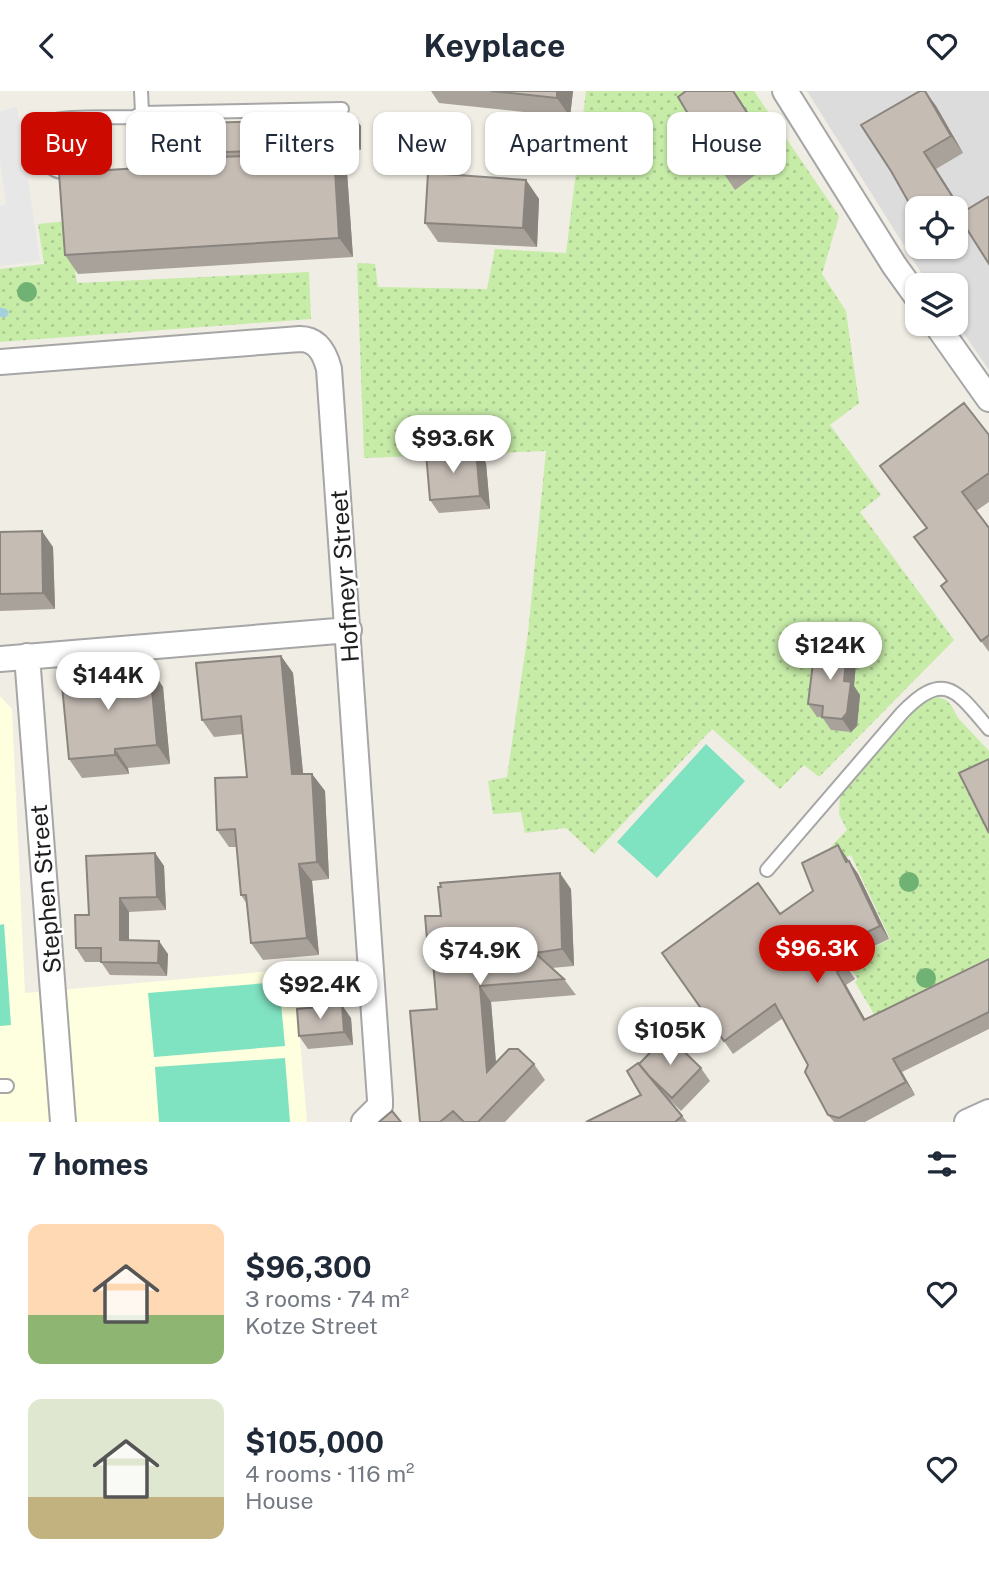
<!DOCTYPE html>
<html lang="en">
<head>
<meta charset="utf-8">
<style>
	:root { --surface:#fff; --page:#f6f6f7; --text:#1f2937; --muted:#747a83; --accent:#cd0a00 }
	body { margin:0; font-family:"Public Sans",sans-serif; background:var(--page); color:var(--text); height:100vh; display:flex; flex-direction:column; font-size:26px; white-space:nowrap }
	* { box-sizing:border-box; margin:0 }
	p { font-size:23px; color:var(--muted) }
	.icon { flex:none; width:38px; height:38px; fill:none; stroke:currentColor; stroke-width:2; stroke-linecap:round; stroke-linejoin:round }
	.map { position:relative; height:1031px; overflow:hidden }
	.panel { display:flex; flex-direction:column; background:var(--surface); flex:1 }
	.panel>* { flex:none }
	.top-card { position:absolute; left:21px; top:21px; width:948px; height:63px; display:flex; gap:14px }
	.buttons { position:absolute; left:905px; top:105px; display:grid; gap:14px }
	.buttons a { display:grid; place-items:center; width:63px; height:63px; border-radius:14px; background:var(--surface); box-shadow:0 2px 5px #0004; font-size:35px }
	.price { position:absolute; translate:-50% -60px; padding:0 16px; border-radius:24px; background:#fff; color:#222; font-size:23px; line-height:46px; filter:drop-shadow(0 2px 4px #0008) }
	.price::after { content:''; position:absolute; left:50%; top:42px; width:21px; height:16px; margin-left:-10px; background:inherit; clip-path:polygon(0 0,100% 0,50% 100%) }
	.price.current { background:var(--accent); color:#fff }
	ul { padding:0; list-style:none }
	li { display:flex; align-items:center; gap:21px; height:175px; padding:0 28px }
	li span { display:grid; place-items:center; flex:none; width:196px; height:140px; border-radius:14px; color:#555 }
	li>.icon { margin-inline-start:auto }
	span .icon { width:84px; height:84px; fill:#fffc; stroke-width:1 }
	li b { font-size:30px }
	h2 { display:flex; justify-content:space-between; align-items:center; height:84px; padding:0 28px; font-size:30px }
	.pill { padding:0 24px; border-radius:14px; background:var(--surface); box-shadow:0 2px 5px #0004; font-size:24px; line-height:63px }
	.pill.current { background:var(--accent); color:#fff }
	header { display:flex; justify-content:space-between; align-items:center; height:91px; padding:0 28px; background:var(--surface); font-size:32px; font-weight:700 }
	.map>svg:first-child { display:block }
</style>
</head>
<body>
<header><svg class="icon" aria-label="back" viewBox="0 0 24 24"><path d="M15 5l-7 7 7 7"/></svg>Keyplace<svg class="icon" aria-label="heart" viewBox="0 0 24 24"><path d="M12 20l-8-8c-3-5 5-10 8-4 3-6 11-1 8 4z"/></svg></header>
<div class="map">
<svg width="989" height="1031" viewBox="0 0 989 1031">
	<defs>
		<pattern id="grass-dots" width="8" height="8" patternUnits="userSpaceOnUse" patternTransform="scale(1.75)"><rect width="8" height="8" fill="#c7eca8"/><path d="M2 2h.1M6 6h.1" fill="none" stroke="#aaca90" stroke-width="1.8" stroke-linecap="round"/></pattern>
	</defs>
	<rect width="100%" height="100%" fill="#f0ede4"/>
	<path fill="#dddcdc" fill-rule="evenodd" d="M 807,0 L 989,0 L 989,279 L 956,231 L 956,194 L 929,194 ZM 917,117 L 956,117 L 956,156 L 917,156 Z"/>
	<path fill="#fdffde" d="M 0,605 L 12,618 L 25,902 L 294,878 L 307,1031 L 0,1031 Z"/>
	<path fill="url(#grass-dots)" d="M 586,0 L 754,0 L 839,125 L 822,183 L 846,220 L 859,312 L 830,334 L 881,404 L 860,421 L 954,549 L 819,686 L 804,674 L 780,698 L 712,638 L 594,763 L 566,737 L 525,742 L 521,721 L 493,723 L 488,690 L 507,686 L 528,542 L 546,360 L 364,367 L 357,172 L 375,173 L 378,196 L 487,198 L 495,158 L 566,162 Z
		M 67,130 L 77,192 L 309,181 L 311,228 L 0,251 L 0,178 L 44,173 L 38,133 Z
		M 938,606 L 946,609 L 951,614 L 958,627 L 989,660 L 989,883 L 881,935 L 855,891 L 858,888 L 848,874 L 859,864 L 890,848 L 851,764 L 812,782 L 810,777 L 847,739 L 839,723 L 840,704 L 920,614 L 927,609 Z"/>
	<path fill="#7fe2c1" d="M 706,653 L 745,690 L 657,787 L 617,751 Z
		M 4,833 L 11,934 L 0,935 L 0,834 Z
		M 279,891 L 285,955 L 154,966 L 148,902 Z
		M 285,967 L 290,1031 L 159,1031 L 155,976 Z"/>
	<path fill="#e7e7e7" d="M 17,16 L 40,170 L 0,175 L 0,115 L 6,113 L 0,70 L 0,20 Z"/>
	<g fill="none" stroke-linecap="round" stroke-linejoin="round">
		<path stroke="#a3cfdf" stroke-width="9" d="M 0,221 L 4,222"/>
		<defs>
			<path id="lane" d="M 142,22 L 342,18
				M 327,72 L 348,72
				M 88,81 C 78,81 65,84 55,79 C 37,70 37,37 57,29 C 66,25 121,27 134,26 L 142,22 L 141,0
				M 767,779 L 902,622 C 944,578 957,600 989,638
				M 0,995 L 7,995"/>
			<path id="street" d="M 785,0 L 894,174 L 917,206
				M 936,233 L 989,308
				M 0,271 L 300,248 C 318,248 325,263 329,278 L 380,1009 L 380,1015 L 364,1031
				M 27,565 L 63,1031
				M 0,568 L 349,539
				M 967,1031 L 989,1021"/>
		</defs>
		<use href="#lane" stroke="#a6a6a6" stroke-width="16"/>
		<use href="#street" stroke="#a6a6a6" stroke-width="28"/>
		<use href="#lane" stroke="#fff" stroke-width="12"/>
		<use href="#street" stroke="#fff" stroke-width="24"/>
	</g>
	<g fill="#70b273">
		<circle cx="27" cy="201" r="10"/>
		<circle cx="909" cy="791" r="10"/>
		<circle cx="926" cy="887" r="10"/>
	</g>
	<path fill="#a9a29b" d="M 431,0 L 573,0 L 570,26 L 439,12 Z
		M 686,0 L 734,0 L 778,67 L 735,99 L 722,80 Z
		M 925,0 L 936,15 L 963,62 L 936,78 L 963,121 L 966,136 L 956,142 L 956,117 L 917,117 Z
		M 361,35 L 361,59 L 346,59 L 346,63 L 335,64 L 347,81 L 353,166 L 78,183 L 65,164 L 157,76 L 168,68 L 165,63 Z
		M 526,89 L 539,108 L 537,156 L 438,151 L 425,132 Z
		M 989,344 L 989,411 L 976,420 L 989,437 L 989,561 L 941,495 L 947,490 L 914,446 L 926,437 L 880,375 Z
		M 476,359 L 486,372 L 490,418 L 439,422 L 430,409 Z
		M 0,441 L 53,456 L 55,518 L 0,520 Z
		M 847,559 L 856,572 L 854,595 L 860,604 L 857,635 L 851,641 L 831,639 L 822,626 L 817,626 L 808,613 Z
		M 281,565 L 293,582 L 303,683 L 312,683 L 325,700 L 329,788 L 312,790 L 319,864 L 263,869 L 251,852 L 247,813 L 241,804 L 237,756 L 229,756 L 217,739 L 247,686 L 243,643 L 214,646 L 202,629 Z
		M 150,577 L 163,596 L 170,673 L 128,677 L 129,683 L 82,687 L 69,668 Z
		M 838,754 L 858,783 L 889,848 L 843,870 L 855,888 L 846,894 L 865,928 L 989,868 L 989,938 L 902,981 L 915,1004 L 865,1031 L 834,1031 L 828,1024 L 808,974 L 783,927 L 733,963 L 662,862 L 780,823 L 813,800 Z
		M 155,762 L 164,775 L 166,819 L 129,821 L 129,849 L 168,863 L 167,885 L 110,884 L 101,871 L 85,871 L 76,857 L 89,824 Z
		M 571,798 L 574,875 L 552,877 L 564,888 L 576,904 L 491,911 L 496,971 L 534,973 L 545,989 L 505,1031 L 420,1031 L 437,918 L 433,878 L 429,871 L 441,825 Z
		M 351,927 L 353,954 L 308,958 L 299,945 Z
		M 639,973 L 701,977 L 710,990 L 681,1020 L 669,1008 L 687,1031 L 586,1031 L 641,1004 Z"/>
	<path fill="#8a847e" d="M 557,0 L 573,0 L 570,26 L 557,7 Z
		M 733,0 L 734,0 L 778,67 L 764,48 Z
		M 925,0 L 936,15 L 963,62 L 951,45 Z
		M 356,28 L 361,35 L 361,59 L 357,52 Z
		M 341,52 L 346,59 L 346,63 L 341,57 Z
		M 924,61 L 936,78 L 971,133 L 959,116 Z
		M 334,62 L 347,81 L 353,166 L 339,147 Z
		M 526,89 L 539,108 L 537,156 L 523,137 Z
		M 476,359 L 486,372 L 490,418 L 480,405 Z
		M 42,440 L 53,456 L 55,518 L 43,502 Z
		M 847,559 L 856,572 L 854,595 L 860,604 L 857,635 L 851,641 L 842,628 L 844,590 Z
		M 281,565 L 293,582 L 305,701 L 292,683 Z
		M 150,577 L 163,596 L 170,673 L 157,654 Z
		M 115,658 L 128,677 L 129,683 L 115,664 Z
		M 312,683 L 325,700 L 329,788 L 317,771 Z
		M 838,754 L 858,783 L 889,848 L 880,835 Z
		M 155,762 L 164,775 L 166,819 L 157,806 Z
		M 299,773 L 312,790 L 319,864 L 307,847 Z
		M 560,782 L 571,798 L 574,875 L 562,858 Z
		M 120,807 L 129,821 L 129,862 L 120,849 Z
		M 159,850 L 168,863 L 167,885 L 158,872 Z
		M 837,881 L 846,894 L 873,942 L 864,929 Z
		M 480,895 L 491,911 L 498,997 L 487,981 Z
		M 342,914 L 351,927 L 353,954 L 344,941 Z
		M 893,968 L 902,981 L 915,1004 L 906,991 Z"/>
	<path fill="#c5bcb4" stroke="#8a847e" stroke-width="2" d="M 491,0 L 557,0 L 557,7 Z
		M 686,0 L 733,0 L 764,48 L 722,80 L 678,6 Z
		M 920,0 L 925,0 L 951,45 L 924,61 L 959,116 L 956,118 L 956,117 L 917,117 L 917,126 L 891,80 L 861,34 Z
		M 356,28 L 357,52 L 341,52 L 341,57 L 165,63 L 164,33 Z
		M 334,62 L 339,147 L 65,164 L 59,82 L 157,76 L 157,68 Z
		M 428,82 L 526,89 L 523,137 L 425,132 Z
		M 988,106 L 989,108 L 989,173 L 958,124 Z
		M 964,312 L 989,344 L 989,382 L 962,401 L 989,437 L 989,544 L 981,550 L 941,495 L 947,490 L 914,446 L 927,437 L 880,375 Z
		M 476,359 L 480,405 L 430,409 L 426,362 Z
		M 42,440 L 43,502 L 0,503 L 0,441 Z
		M 815,555 L 847,559 L 844,590 L 851,591 L 847,622 L 842,628 L 822,626 L 823,615 L 808,613 Z
		M 281,565 L 292,683 L 312,683 L 317,771 L 299,773 L 307,847 L 251,852 L 246,804 L 241,804 L 235,738 L 217,739 L 215,687 L 247,686 L 241,625 L 202,629 L 196,572 Z
		M 150,577 L 157,654 L 115,658 L 115,664 L 69,668 L 61,584 Z
		M 989,668 L 989,742 L 959,682 Z
		M 838,754 L 846,771 L 849,770 L 880,835 L 834,857 L 846,875 L 837,881 L 864,929 L 989,868 L 989,921 L 893,968 L 906,991 L 839,1027 L 828,1024 L 805,981 L 808,974 L 775,913 L 724,950 L 662,862 L 758,792 L 780,823 L 813,800 L 802,772 Z
		M 155,762 L 157,806 L 120,807 L 120,849 L 159,850 L 158,872 L 101,871 L 101,857 L 76,857 L 75,824 L 89,824 L 86,765 Z
		M 560,782 L 562,858 L 535,862 L 564,888 L 480,895 L 487,981 L 509,958 L 518,958 L 534,973 L 478,1031 L 464,1031 L 453,1020 L 440,1031 L 420,1031 L 410,920 L 437,918 L 433,871 L 429,871 L 425,825 L 441,825 L 438,796 L 441,796 L 440,792 Z
		M 342,914 L 344,941 L 299,945 L 297,918 Z
		M 667,944 L 701,977 L 672,1007 L 649,985 L 639,973 Z
		M 638,972 L 682,1025 L 675,1031 L 586,1031 L 641,1004 L 627,980 Z
		M 392,1020 L 401,1031 L 379,1031 Z"/>
	<g text-anchor="middle" stroke-width="5" stroke-linejoin="round" paint-order="stroke">
		<g font-size="24" fill="#1f1f1f" stroke="#fff">
			<text transform="translate(345 485) rotate(-94)" y="8">Hofmeyr Street</text>
			<text transform="translate(46 798) rotate(-95)" y="8">Stephen Street</text>
		</g>
	</g>
</svg>
<div class="buttons">
<a><svg class="icon" aria-label="locate" viewBox="0 0 24 24"><circle cx="12" cy="12" r="6"/><path d="M12 2v4M12 18v4M2 12h4M18 12h4"/></svg></a>
<a><svg class="icon" aria-label="layers" viewBox="0 0 24 24"><path d="M12 4l9 5-9 5-9-5zM3 14l9 5 9-5"/></svg></a>
</div>
<b class="price" style="left:453px;top:384px">$93.6K</b>
<b class="price" style="left:830px;top:591px">$124K</b>
<b class="price" style="left:108px;top:621px">$144K</b>
<b class="price current" style="left:817px;top:894px">$96.3K</b>
<b class="price" style="left:480px;top:896px">$74.9K</b>
<b class="price" style="left:320px;top:930px">$92.4K</b>
<b class="price" style="left:670px;top:976px">$105K</b>
<div class="top-card">
<a class="pill current">Buy</a>
<a class="pill">Rent</a>
<a class="pill">Filters</a>
<a class="pill">New</a>
<a class="pill">Apartment</a>
<a class="pill">House</a>
</div>
</div>
<section class="panel">
<h2>7 homes<svg class="icon" aria-label="filters" viewBox="0 0 24 24"><path d="M4 7h16M4 17h16"/><circle cx="9" cy="7" r="2"/><circle cx="15" cy="17" r="2"/></svg></h2>
<ul>
<li><span style="background:linear-gradient(#ffd9b3 65%,#8fb573 0)"><svg class="icon" aria-label="home" viewBox="0 0 24 24"><path d="M3 11l9-7 9 7M6 9v11h12V9"/></svg></span><div><b>$96,300</b><p>3 rooms · 74 m²</p><p>Kotze Street</p></div><svg class="icon" aria-label="heart" viewBox="0 0 24 24"><path d="M12 20l-8-8c-3-5 5-10 8-4 3-6 11-1 8 4z"/></svg></li>
<li><span style="background:linear-gradient(#dfe7d0 70%,#c2b280 0)"><svg class="icon" aria-label="home" viewBox="0 0 24 24"><path d="M3 11l9-7 9 7M6 9v11h12V9"/></svg></span><div><b>$105,000</b><p>4 rooms · 116 m²</p><p>House</p></div><svg class="icon" aria-label="heart" viewBox="0 0 24 24"><path d="M12 20l-8-8c-3-5 5-10 8-4 3-6 11-1 8 4z"/></svg></li>
</ul>
</section>
</body>
</html>
